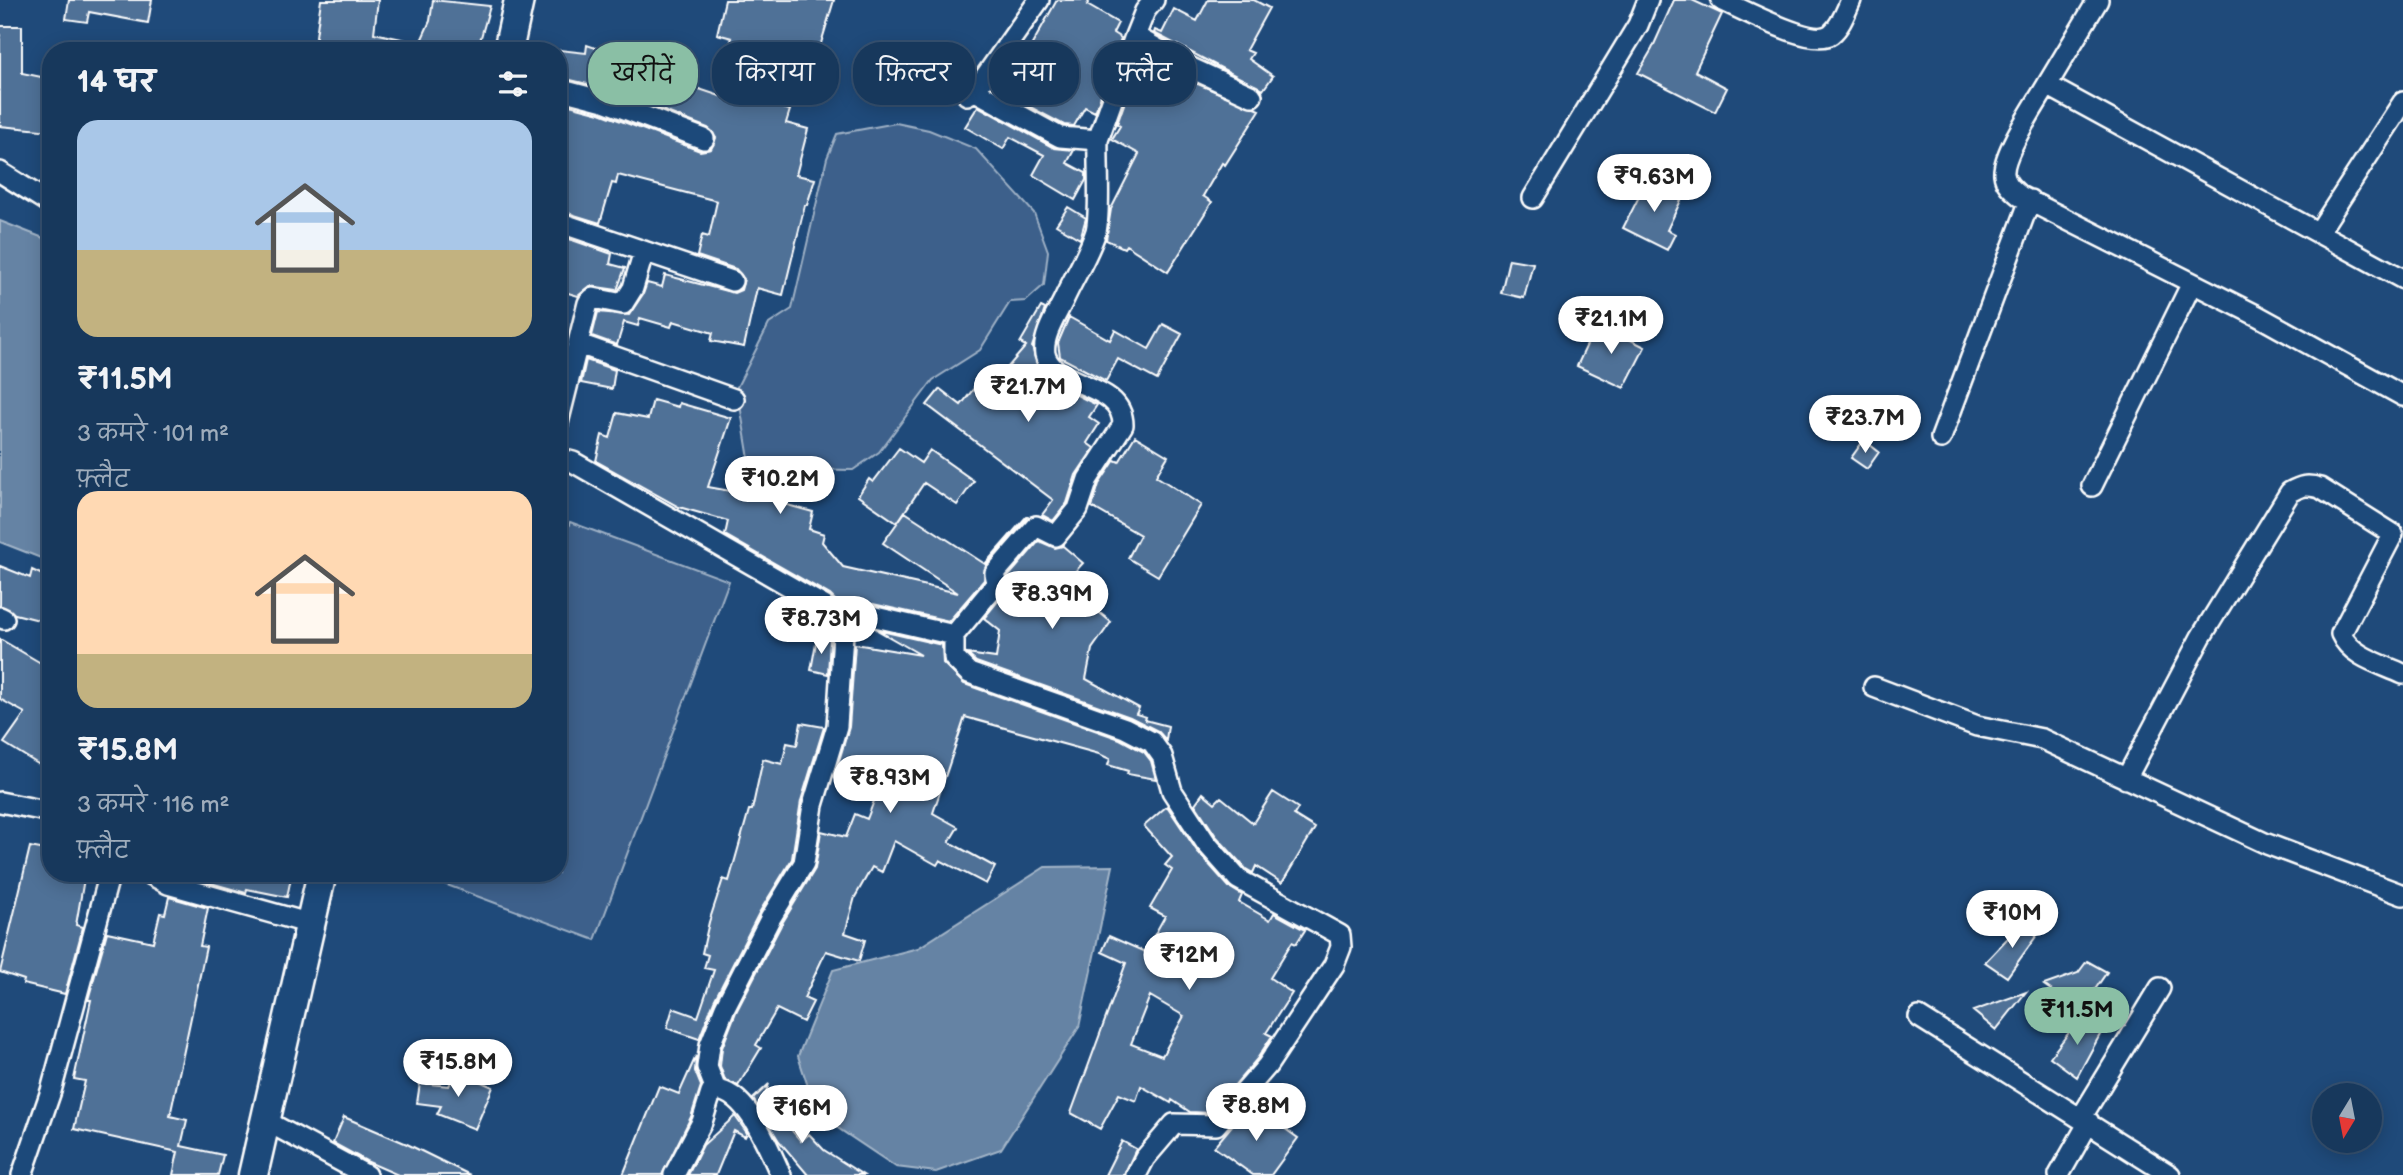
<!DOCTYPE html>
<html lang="hi">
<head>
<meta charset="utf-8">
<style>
	:root { --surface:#17385c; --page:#244365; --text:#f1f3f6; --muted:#9eacbb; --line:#365272; --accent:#8abfa5 }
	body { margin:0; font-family:"Balsamiq Sans","Playpen Sans Deva",sans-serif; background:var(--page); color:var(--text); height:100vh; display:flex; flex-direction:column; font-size:26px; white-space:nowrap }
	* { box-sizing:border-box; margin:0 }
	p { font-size:23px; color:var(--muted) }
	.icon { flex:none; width:38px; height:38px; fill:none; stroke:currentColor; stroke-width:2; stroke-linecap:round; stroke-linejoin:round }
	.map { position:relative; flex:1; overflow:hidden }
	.side { position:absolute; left:42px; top:42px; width:525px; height:840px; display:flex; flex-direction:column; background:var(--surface); border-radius:28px; box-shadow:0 4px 18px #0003,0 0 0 2px var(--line) }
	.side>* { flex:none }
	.hud { position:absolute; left:588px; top:42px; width:665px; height:63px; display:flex; gap:14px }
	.needle { width:46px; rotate:190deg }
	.fabs { position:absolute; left:2312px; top:1083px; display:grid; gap:14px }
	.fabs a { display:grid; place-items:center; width:70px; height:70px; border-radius:50%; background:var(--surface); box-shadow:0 4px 18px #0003,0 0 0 2px var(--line); font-size:35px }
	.price { position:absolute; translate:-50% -60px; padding:0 16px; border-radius:24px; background:#fff; color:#222; font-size:23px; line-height:46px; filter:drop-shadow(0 2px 4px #0008) }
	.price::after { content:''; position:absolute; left:50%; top:42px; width:21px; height:16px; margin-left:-10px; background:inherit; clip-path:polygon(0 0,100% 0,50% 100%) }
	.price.selected { background:var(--accent); color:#111 }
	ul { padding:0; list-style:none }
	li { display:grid; align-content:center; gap:14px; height:371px; padding:0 35px }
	li span { display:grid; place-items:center; height:217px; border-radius:21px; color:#555 }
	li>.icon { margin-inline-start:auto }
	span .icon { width:126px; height:126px; fill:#fffc; stroke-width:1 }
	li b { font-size:30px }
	h2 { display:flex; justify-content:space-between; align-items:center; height:84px; padding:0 35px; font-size:30px }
	.pill { padding:0 24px; border-radius:28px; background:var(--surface); box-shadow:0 4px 18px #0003,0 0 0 2px var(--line); font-size:24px; line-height:63px }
	.pill.selected { background:var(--accent); color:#111 }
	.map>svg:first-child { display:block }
</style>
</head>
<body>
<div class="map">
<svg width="2403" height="1175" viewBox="0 0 2403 1175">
	<rect width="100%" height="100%" fill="#1f4a7a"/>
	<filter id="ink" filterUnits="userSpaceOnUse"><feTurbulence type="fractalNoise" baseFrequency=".0143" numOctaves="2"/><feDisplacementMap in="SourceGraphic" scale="14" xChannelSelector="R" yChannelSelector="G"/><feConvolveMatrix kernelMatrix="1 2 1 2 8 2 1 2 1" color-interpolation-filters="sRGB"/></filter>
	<g filter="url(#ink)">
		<path fill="#3c618b" stroke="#9eb0c5" stroke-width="2" d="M 896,123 L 929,130 L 976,149 L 1034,213 L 1048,251 L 1044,285 L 1026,301 L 1010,302 L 980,350 L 933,380 L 879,452 L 853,470 L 795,469 L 766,473 L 749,459 L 737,387 L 769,324 L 792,309 L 827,158 L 837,134 Z
			M 570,522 L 729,581 L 595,940 L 436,881 L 439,873 L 558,873 L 558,554 Z"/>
		<path fill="#6583a4" stroke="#a3b5c8" stroke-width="2" d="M 0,221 L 51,241 L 51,562 L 0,542 Z
			M 1113,866 L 1079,1027 L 1001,1149 L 936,1172 L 896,1167 L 817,1114 L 798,1056 L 833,970 L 918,948 L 1045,867 Z"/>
		<path fill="#507197" stroke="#fff" stroke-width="2" fill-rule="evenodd" d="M 69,0 L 152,0 L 148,23 L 89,12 L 87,22 L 66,19 Z
			M 321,0 L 378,0 L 374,33 L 420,43 L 430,21 L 433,0 L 490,6 L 477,51 L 314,51 Z
			M 725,0 L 834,0 L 810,80 L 760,66 L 754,101 L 790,110 L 786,123 L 808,129 L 796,175 L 815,179 L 807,205 L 805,205 L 783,295 L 757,288 L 744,347 L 711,341 L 713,333 L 673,321 L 671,327 L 640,318 L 638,326 L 624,322 L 617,345 L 592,336 L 598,312 L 629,315 L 643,294 L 647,283 L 662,287 L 665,275 L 734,293 L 741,290 L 744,279 L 736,269 L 697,256 L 702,235 L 709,237 L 717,201 L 618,175 L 616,184 L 612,183 L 600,223 L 558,210 L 558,102 L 600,113 L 700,151 L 711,149 L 716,138 L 708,128 L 608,89 L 558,77 L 560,50 L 586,53 L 587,45 L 637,62 L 638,56 L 642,58 L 646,47 L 670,56 L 669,61 L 693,69 L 687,85 L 720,96 L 733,58 L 726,56 L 732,38 L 717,34 Z
			M 1057,0 L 1090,0 L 1087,5 L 1118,23 L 1113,33 L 1121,38 L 1095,112 L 1085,107 L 1074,126 L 1064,125 L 993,87 L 1007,67 L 1016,73 Z
			M 1208,0 L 1254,0 L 1269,8 L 1246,50 L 1253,53 L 1249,59 L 1273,76 L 1263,90 L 1154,33 L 1155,30 L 1162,33 L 1174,9 L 1197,21 Z
			M 1674,0 L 1692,0 L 1722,14 L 1695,71 L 1727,88 L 1715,112 L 1638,73 L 1652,49 Z
			M 0,26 L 22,26 L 22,73 L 51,79 L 51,131 L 0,126 Z
			M 1142,54 L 1186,79 L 1260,110 L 1225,165 L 1222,163 L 1203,196 L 1212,202 L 1168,272 L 1126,245 L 1124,248 L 1106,240 L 1111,209 L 1139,154 L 1112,139 L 1120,126 L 1117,124 Z
			M 978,106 L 1054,148 L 1074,150 L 1067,163 L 1086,173 L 1086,180 L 1075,200 L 1033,175 L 1044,155 L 1010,137 L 1003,149 L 965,127 Z
			M 1648,179 L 1683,196 L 1667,230 L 1675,234 L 1667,250 L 1623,228 Z
			M 1068,207 L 1086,218 L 1080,239 L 1056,225 Z
			M 558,235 L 612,254 L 610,264 L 625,268 L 617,290 L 590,286 L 578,296 L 558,290 Z
			M 1509,259 L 1533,263 L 1524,298 L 1501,293 Z
			M 1041,307 L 1045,309 L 1032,347 L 1039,370 L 1054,384 L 1097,405 L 1089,417 L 1099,424 L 1087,443 L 1094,448 L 1076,475 L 1067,503 L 1053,521 L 1042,515 L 1053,500 L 927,405 L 940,389 L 961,405 L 975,387 L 984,395 L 1026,346 L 1020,343 Z
			M 1069,317 L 1110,340 L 1115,330 L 1149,349 L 1163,324 L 1182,334 L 1157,380 L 1118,359 L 1106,381 L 1060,357 L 1058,343 Z
			M 1597,323 L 1645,347 L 1624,388 L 1577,366 Z
			M 586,360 L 615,370 L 612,389 L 581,383 Z
			M 653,400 L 678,407 L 679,403 L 731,418 L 708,487 L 758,496 L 759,491 L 779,497 L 776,502 L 813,512 L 809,529 L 824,534 L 822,542 L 843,567 L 958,593 L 883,543 L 905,512 L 985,564 L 1026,517 L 1027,517 L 986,565 L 984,580 L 949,621 L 873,604 L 840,605 L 830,595 L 725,535 L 728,521 L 679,507 L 596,461 L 602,435 L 610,438 L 617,413 L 648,419 Z
			M 1135,436 L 1168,456 L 1156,476 L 1201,505 L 1158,576 L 1128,558 L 1140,535 L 1092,507 L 1099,484 L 1115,460 L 1119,462 Z
			M 1864,440 L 1879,452 L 1867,469 L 1851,458 Z
			M 899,448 L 921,463 L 930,450 L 974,481 L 957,505 L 924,483 L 897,523 L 858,496 L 869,479 L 873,482 Z
			M 1039,541 L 1055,548 L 1063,546 L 1083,563 L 1064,584 L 1111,622 L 1092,649 L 1086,679 L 1139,708 L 1136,714 L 1146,717 L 1145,720 L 1168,726 L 1166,740 L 1158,731 L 1130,717 L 976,662 L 967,654 L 996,658 L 1000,631 L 984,618 L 1007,590 L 1008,577 Z
			M 0,566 L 30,578 L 32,570 L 51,579 L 51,623 L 15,614 L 0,605 Z
			M 877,630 L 942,645 L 943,663 L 964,684 L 1120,739 L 1144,752 L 1151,761 L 1156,779 L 1127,774 L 1128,771 L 1108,765 L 1110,759 L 1099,754 L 965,717 L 933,813 L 958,827 L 949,842 L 995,867 L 986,884 L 940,860 L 937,865 L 894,841 L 882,872 L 872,867 L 855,897 L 845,933 L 865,940 L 859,961 L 826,951 L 804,998 L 813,1002 L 803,1022 L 777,1009 L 756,1045 L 761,1048 L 738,1086 L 725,1080 L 720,1066 L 722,1048 L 736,1012 L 781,925 L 815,869 L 821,831 L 846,837 L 855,814 L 867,819 L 884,775 L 838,764 L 849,727 L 855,644 L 921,655 Z
			M 817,637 L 830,639 L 828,674 L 811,670 Z
			M 0,639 L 51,669 L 51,772 L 4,743 L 25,713 L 0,699 Z
			M 801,723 L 824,727 L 801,801 L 792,859 L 759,913 L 714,1001 L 699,1039 L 667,1028 L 673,1008 L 698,1017 L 714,970 L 704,968 L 708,955 L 702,953 L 709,922 L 723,879 L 729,881 L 749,810 L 752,810 L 763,759 L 782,764 L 787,743 L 797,745 Z
			M 1273,792 L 1298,808 L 1294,815 L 1315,828 L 1282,883 L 1256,866 L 1253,873 L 1246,869 L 1216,836 L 1195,804 L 1203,793 L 1215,803 L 1221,797 L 1253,823 Z
			M 1167,806 L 1197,851 L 1229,887 L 1242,895 L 1239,902 L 1270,920 L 1274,913 L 1305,930 L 1296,944 L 1292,942 L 1270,978 L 1292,993 L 1266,1033 L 1272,1036 L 1257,1059 L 1211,1113 L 1190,1112 L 1172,1100 L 1171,1103 L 1141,1086 L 1136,1101 L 1119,1094 L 1100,1129 L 1071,1113 L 1126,963 L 1102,952 L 1109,936 L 1145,952 L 1165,916 L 1150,908 L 1172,870 L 1165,865 L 1172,857 L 1144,826 ZM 1150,996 L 1184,1016 L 1162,1056 L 1131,1044 Z
			M 30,847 L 51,851 L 51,873 L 85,873 L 76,925 L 83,927 L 65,994 L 23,984 L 24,980 L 0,972 Z
			M 175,873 L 292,873 L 287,897 L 247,889 L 246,893 Z
			M 169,897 L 208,908 L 200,946 L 206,947 L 170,1116 L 187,1120 L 181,1146 L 223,1155 L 218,1175 L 173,1175 L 178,1152 L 74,1129 L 85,1081 L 74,1079 L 91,1000 L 88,1000 L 107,932 L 153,942 L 160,913 L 165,914 Z
			M 2022,923 L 2037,935 L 2007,977 L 1985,962 Z
			M 2087,961 L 2107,972 L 2080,1011 L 2044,985 L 2078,973 Z
			M 2026,992 L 1996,1030 L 1973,1011 Z
			M 2081,1017 L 2102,1031 L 2077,1077 L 2050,1057 Z
			M 696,1056 L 695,1071 L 701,1086 L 691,1117 L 662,1175 L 623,1175 L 659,1086 L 679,1094 Z
			M 456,1071 L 493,1087 L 475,1129 L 437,1114 L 441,1106 L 417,1103 L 420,1083 L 449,1086 Z
			M 769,1084 L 764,1098 L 801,1141 L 809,1134 L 824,1150 L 863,1175 L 808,1175 L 779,1141 L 753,1099 Z
			M 1250,1104 L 1298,1138 L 1271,1175 L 1253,1175 L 1214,1147 Z
			M 735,1116 L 747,1133 L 745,1137 L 734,1131 L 716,1175 L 688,1175 L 703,1145 Z
			M 344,1117 L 407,1144 L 470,1175 L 398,1175 L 366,1161 L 333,1143 Z
			M 1122,1141 L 1136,1149 L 1124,1175 L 1105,1175 Z"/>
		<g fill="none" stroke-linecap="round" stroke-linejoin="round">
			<defs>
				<path id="street" d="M 1721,0 C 1742,9 1813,48 1831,34 C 1841,26 1846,11 1851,0
					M 2098,0 L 2047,85 L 2403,279
					M 1135,36 L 1191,68 L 1252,96
					M 2047,85 C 2036,104 2002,154 2004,174 C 2005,184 2013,190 2020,196 L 2258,316 L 2403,396
					M 558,89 L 604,101 L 704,139
					M 975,91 L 1039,0
					M 967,95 L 975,91 L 1060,137 L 1098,140 L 1135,36 L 1145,11 L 1154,0
					M 0,172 L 51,204
					M 1533,198 L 1638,25 L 1648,0
					M 558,222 L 732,281
					M 2318,233 L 2403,102
					M 579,344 L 734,399
					M 558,423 L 588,303 L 593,298 L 623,304 L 633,288 L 644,251
					M 1941,438 L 2030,200
					M 558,458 L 573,462 L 824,606 L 841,622 L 843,634 L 837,726 L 813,805 L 804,863 L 770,919 L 725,1007 L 710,1045 L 707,1067 L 716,1090
					M 2092,486 L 2192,283
					M 0,617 L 4,619
					M 837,617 L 871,616 L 954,635 L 997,583 L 995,573 L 1036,526 L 1056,536 L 1078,509 L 1088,479 L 1123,425 C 1123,381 1052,388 1045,354 C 1042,336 1057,314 1064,299 C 1074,277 1089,254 1096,231 C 1101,210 1097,164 1098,140
					M 954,635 L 954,658 L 969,673 L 1125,728 L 1152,742 L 1162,756 L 1172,791 L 1206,843 L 1238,879 L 1340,935 L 1341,947 L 1334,965 L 1267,1066 L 1216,1125 L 1174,1124 L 1145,1158 L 1136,1175
					M 1874,687 L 1977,726 L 2042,739 L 2267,844 L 2403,895
					M 2126,779 L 2201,637 L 2290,492 C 2301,486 2307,484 2320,488 L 2393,534 L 2341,634 C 2351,657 2382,664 2403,674
					M 0,802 L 51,812
					M 148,873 L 168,884 L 311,924
					M 1919,1017 L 2170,1175
					M 2081,1118 L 2160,988
					M 266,1121 L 366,1175
					M 22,1175 L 51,1091 L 110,873
					M 674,1175 L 702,1122 L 711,1093 L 716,1090 C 748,1092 769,1150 781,1175
					M 2059,1175 L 2089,1122"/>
				<path id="secondary" d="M 508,51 L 519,0
					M 253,1175 L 322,873"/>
			</defs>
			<use href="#street" stroke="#fff" stroke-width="24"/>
			<use href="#secondary" stroke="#fff" stroke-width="33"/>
			<use href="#street" stroke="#1f4a7a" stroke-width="19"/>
			<use href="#secondary" stroke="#1f4a7a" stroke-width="28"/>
		</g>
	</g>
</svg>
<div class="fabs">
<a><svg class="needle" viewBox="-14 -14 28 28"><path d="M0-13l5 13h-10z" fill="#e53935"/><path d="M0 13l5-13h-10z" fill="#9eacbb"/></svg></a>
</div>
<b class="price" style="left:1654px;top:214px">₹9.63M</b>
<b class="price" style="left:1611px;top:356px">₹21.1M</b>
<b class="price" style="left:1028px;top:424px">₹21.7M</b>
<b class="price" style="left:1865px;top:455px">₹23.7M</b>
<b class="price" style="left:780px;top:516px">₹10.2M</b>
<b class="price" style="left:1052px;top:631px">₹8.39M</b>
<b class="price" style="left:821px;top:656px">₹8.73M</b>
<b class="price" style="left:890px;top:815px">₹8.93M</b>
<b class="price" style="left:2012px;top:950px">₹10M</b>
<b class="price" style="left:1189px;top:992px">₹12M</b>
<b class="price selected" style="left:2077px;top:1047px">₹11.5M</b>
<b class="price" style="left:458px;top:1099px">₹15.8M</b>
<b class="price" style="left:1256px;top:1143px">₹8.8M</b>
<b class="price" style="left:802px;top:1145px">₹16M</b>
<div class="hud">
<a class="pill selected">खरीदें</a>
<a class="pill">किराया</a>
<a class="pill">फ़िल्टर</a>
<a class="pill">नया</a>
<a class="pill">फ़्लैट</a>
</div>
<section class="side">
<h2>14 घर<svg class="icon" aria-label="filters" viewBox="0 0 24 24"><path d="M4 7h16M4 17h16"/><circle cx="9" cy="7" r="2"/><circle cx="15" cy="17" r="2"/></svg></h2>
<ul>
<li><span style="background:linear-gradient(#a9c7e8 60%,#c2b280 0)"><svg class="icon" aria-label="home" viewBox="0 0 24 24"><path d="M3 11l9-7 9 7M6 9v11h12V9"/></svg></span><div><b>₹11.5M</b><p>3 कमरे · 101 m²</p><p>फ़्लैट</p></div></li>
<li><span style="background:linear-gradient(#ffd9b3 75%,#c2b280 0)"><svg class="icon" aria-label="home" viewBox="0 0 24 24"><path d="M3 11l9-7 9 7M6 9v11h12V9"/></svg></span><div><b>₹15.8M</b><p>3 कमरे · 116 m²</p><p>फ़्लैट</p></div></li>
</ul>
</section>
</div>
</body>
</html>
